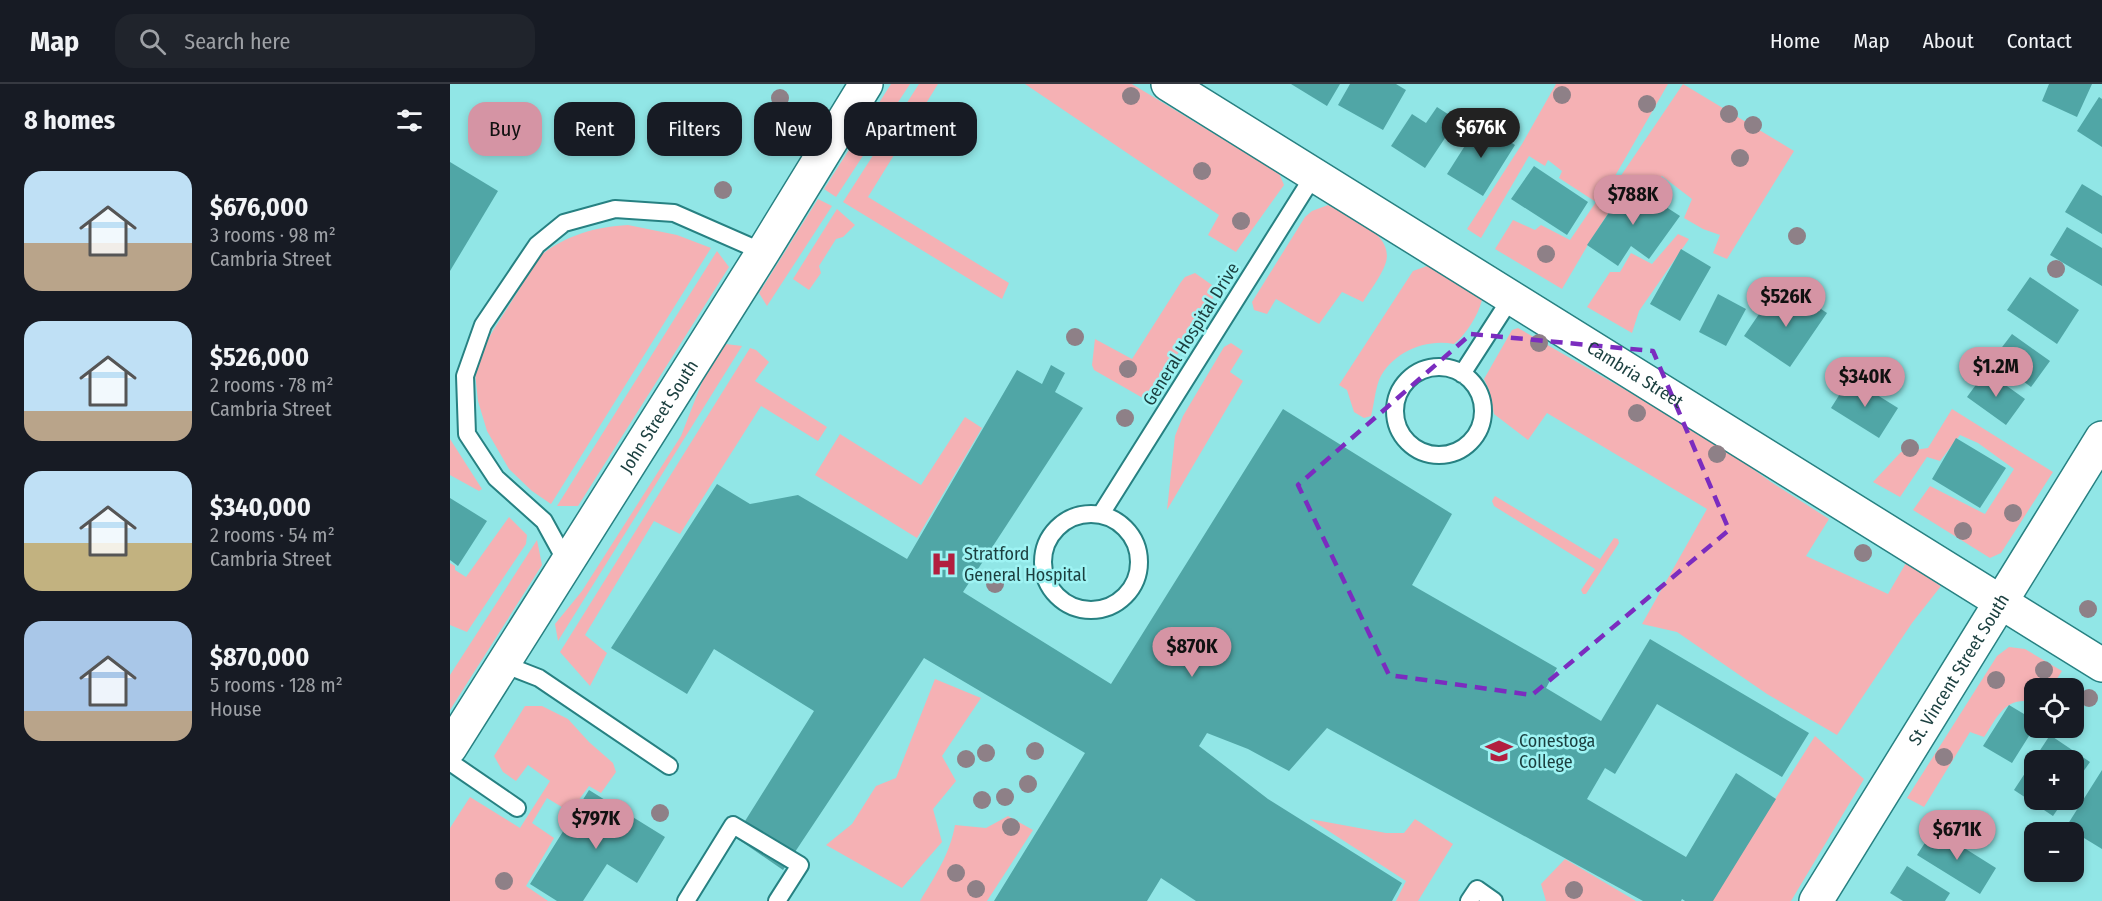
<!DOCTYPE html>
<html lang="en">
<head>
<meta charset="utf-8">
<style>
	:root { --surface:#171b24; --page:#20242c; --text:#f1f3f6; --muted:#9ea1a6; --line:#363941; --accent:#d594a4 }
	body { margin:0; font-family:"Fira Sans Condensed",sans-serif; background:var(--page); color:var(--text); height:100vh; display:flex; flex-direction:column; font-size:22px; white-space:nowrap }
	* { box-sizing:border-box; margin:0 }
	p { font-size:20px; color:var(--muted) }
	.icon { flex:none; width:33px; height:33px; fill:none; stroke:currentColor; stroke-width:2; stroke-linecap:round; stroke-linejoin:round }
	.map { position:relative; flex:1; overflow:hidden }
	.drawer { display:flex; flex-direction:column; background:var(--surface); width:450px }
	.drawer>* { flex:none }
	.banner { position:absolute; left:18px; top:18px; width:570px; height:54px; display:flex; gap:12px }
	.buttons { position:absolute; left:1574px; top:594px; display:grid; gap:12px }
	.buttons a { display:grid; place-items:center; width:60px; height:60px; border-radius:12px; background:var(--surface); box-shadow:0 3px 9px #0003; font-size:30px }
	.price { position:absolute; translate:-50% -51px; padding:0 14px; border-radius:21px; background:var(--accent); color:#111; font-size:20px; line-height:39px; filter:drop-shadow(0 2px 3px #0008) }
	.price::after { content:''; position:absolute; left:50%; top:36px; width:18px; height:14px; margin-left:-9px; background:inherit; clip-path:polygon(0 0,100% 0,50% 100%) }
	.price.on { background:#222; color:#fff }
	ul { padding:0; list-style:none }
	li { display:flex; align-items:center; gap:18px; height:150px; padding:0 24px }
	li span { display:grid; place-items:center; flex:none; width:168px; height:120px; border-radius:18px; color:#555 }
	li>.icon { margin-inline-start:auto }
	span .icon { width:72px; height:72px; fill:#fffc; stroke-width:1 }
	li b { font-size:26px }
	h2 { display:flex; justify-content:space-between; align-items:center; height:72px; padding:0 24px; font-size:26px }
	.chip { padding:0 21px; border-radius:18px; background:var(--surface); box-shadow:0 3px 9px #0003; font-size:21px; line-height:54px }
	.chip.on { background:var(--accent); color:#111 }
	header { display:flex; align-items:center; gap:36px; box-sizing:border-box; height:84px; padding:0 30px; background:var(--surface); border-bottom:2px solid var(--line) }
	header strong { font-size:28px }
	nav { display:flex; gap:33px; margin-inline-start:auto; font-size:21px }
	.search { width:420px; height:54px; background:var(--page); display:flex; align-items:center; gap:15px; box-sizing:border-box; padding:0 21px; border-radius:18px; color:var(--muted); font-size:22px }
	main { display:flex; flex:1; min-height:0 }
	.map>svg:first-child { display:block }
</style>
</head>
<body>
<header>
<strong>Map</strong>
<div class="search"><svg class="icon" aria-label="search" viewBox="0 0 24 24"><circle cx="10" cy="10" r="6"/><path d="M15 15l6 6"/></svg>Search here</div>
<nav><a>Home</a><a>Map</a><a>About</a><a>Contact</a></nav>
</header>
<main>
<section class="drawer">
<h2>8 homes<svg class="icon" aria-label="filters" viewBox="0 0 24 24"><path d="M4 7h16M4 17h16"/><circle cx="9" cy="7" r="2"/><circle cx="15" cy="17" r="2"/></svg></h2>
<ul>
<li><span style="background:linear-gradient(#bfe0f5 60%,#b9a48a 0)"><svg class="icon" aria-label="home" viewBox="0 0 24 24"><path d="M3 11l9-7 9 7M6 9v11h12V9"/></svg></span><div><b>$676,000</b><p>3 rooms · 98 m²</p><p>Cambria Street</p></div></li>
<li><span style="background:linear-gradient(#bfe0f5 75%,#b9a48a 0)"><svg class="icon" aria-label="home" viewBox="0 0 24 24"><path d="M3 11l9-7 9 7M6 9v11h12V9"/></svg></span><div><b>$526,000</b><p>2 rooms · 78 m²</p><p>Cambria Street</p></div></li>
<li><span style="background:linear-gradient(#bfe0f5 60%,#c2b280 0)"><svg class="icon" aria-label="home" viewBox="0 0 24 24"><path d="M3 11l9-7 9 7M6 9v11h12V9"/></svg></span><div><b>$340,000</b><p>2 rooms · 54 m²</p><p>Cambria Street</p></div></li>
<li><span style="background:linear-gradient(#a9c7e8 75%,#b9a48a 0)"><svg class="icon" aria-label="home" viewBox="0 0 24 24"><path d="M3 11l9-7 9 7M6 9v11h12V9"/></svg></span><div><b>$870,000</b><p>5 rooms · 128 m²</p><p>House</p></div></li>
</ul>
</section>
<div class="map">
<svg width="1652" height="817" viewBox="0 0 1652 817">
	<rect width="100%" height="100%" fill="#91e6e6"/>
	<path fill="#f5b1b4" d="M 441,0 L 460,0 L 386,113 L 374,105 Z
		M 469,0 L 488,0 L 418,113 L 559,199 L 552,215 L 393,118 Z
		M 575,0 L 682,0 L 829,89 L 834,101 L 786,168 L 758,151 L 769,131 Z
		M 1106,0 L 1218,0 L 1161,99 L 1173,106 L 1139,159 L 1112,205 L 1045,165 L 1063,136 L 1085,146 L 1091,141 L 1120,156 L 1146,118 L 1109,94 L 1112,87 L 1098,76 L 1095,82 L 1079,72 L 1031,154 L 1017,145 L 1072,60 Z
		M 1233,0 L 1344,67 L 1277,175 L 1263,169 L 1270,151 L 1253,145 L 1234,134 L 1242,115 L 1212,92 L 1194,105 L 1180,95 L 1169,101 L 1166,99 Z
		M 368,115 L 382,122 L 317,222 L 309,209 Z
		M 878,121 C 899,133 947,150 935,181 C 930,194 920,206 913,218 L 892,208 L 869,240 L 826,215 L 817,230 L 804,226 L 802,218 L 855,133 L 862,127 Z
		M 387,125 L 405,141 L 393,153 L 386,155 L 369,182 L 371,189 L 359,206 L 343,195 Z
		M 178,141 L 227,151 L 261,164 L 101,420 L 82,407 L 59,385 L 37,347 L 28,317 L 25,289 L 30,269 L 44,245 L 91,171 C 117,151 145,143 178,141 Z
		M 1228,150 L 1239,155 L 1189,227 L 1182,249 L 1137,223 L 1160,188 L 1170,188 L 1181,169 L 1202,180 Z
		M 267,167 L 279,183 L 128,422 L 107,422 Z
		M 977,182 L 983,183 L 1032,216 C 1028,232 1016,250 1004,260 C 975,254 941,269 929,296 C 925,307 924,321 921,332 L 914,334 L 904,328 L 897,306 L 889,301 L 963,187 Z
		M 745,189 L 762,201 L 766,209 L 698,317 L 644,286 L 642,281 L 645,255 L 682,275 L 731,198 L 735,193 Z
		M 1068,244 L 1261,355 L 1321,398 L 1379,435 L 1356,472 L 1438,510 L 1456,479 L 1491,502 L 1462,539 L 1387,651 L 1317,610 L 1227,548 L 1192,540 L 1257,425 L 1097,329 L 1078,356 L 1044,330 L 1039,306 L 1034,295 L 1062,246 Z
		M 781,259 L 793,267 L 780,288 L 793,297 L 717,426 L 725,352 L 733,332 L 774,263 Z
		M 276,260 L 292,262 L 108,557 L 105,540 L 132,507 L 231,352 L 252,298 Z
		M 300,264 L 306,266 L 319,278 L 305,297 L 377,343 L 368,357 L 311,322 L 230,450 L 204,437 L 135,551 L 157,569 L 140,602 L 110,568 Z
		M 1502,325 L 1603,388 L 1551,469 L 1540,474 L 1463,426 L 1480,402 L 1535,430 L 1564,385 L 1528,359 L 1510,351 L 1490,377 L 1477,373 L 1450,413 L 1423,398 L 1451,368 L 1478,364 Z
		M 515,333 L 532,344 L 467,454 L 365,391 L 390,350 L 471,401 Z
		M 0,355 L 32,405 L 29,407 L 0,391 Z
		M 1045,412 L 1150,475 L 1164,454 L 1168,455 L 1169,459 L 1136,510 L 1133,510 L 1131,506 L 1145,485 L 1044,422 L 1042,417 Z
		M 59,433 L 77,451 L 76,460 L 17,548 L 0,541 L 0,479 L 5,482 L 5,486 L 16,493 Z
		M 87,456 L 92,481 L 0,626 L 0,591 Z
		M 1559,563 L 1575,565 L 1612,587 L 1601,604 L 1584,604 L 1584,618 C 1555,612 1548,632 1534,653 L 1520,648 L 1474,723 L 1457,714 L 1547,572 Z
		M 485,595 L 531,614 L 492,672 L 506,697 L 483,725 L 492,758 L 452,804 L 376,761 L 402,740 L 426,702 L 446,694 Z
		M 75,622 L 92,622 L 118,635 L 139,658 L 163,679 L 166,688 L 151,709 L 139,702 L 120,728 L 97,714 L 82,739 L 104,754 L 76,802 L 98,817 L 0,817 L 0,744 L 20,713 L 70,744 L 100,697 L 78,681 L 66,697 L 53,688 L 44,672 Z
		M 1365,652 L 1414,695 L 1341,817 L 1261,817 Z
		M 558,732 L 583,746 L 537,817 L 470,817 C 485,792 500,770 505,741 L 536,744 Z
		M 860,735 L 936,749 L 954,749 L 965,735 L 1003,760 L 968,817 L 946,817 L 956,797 Z
		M 1115,775 L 1186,817 L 1096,817 L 1091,800 Z"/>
	<path fill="#50a6a6" d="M 841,0 L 890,0 L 877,22 Z
		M 900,0 L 946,0 L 956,6 L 933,46 L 888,21 Z
		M 1599,0 L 1642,0 L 1627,33 L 1592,17 Z
		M 1649,13 L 1652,15 L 1652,63 L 1627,47 Z
		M 987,23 L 1007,36 L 975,84 L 941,62 L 962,30 L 976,39 Z
		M 1030,38 L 1065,61 L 1033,112 L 997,90 Z
		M 0,78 L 48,107 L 0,187 Z
		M 1084,82 L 1138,118 L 1117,151 L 1061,115 Z
		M 1179,99 L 1230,132 L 1199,175 L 1181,162 L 1168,182 L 1137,161 Z
		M 1632,100 L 1652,112 L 1652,150 L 1615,128 Z
		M 1617,143 L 1652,164 L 1652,202 L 1600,171 Z
		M 1231,165 L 1261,183 L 1230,237 L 1200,220 Z
		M 1580,193 L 1629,226 L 1607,260 L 1557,226 Z
		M 1347,209 L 1377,229 L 1340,283 L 1294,252 L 1320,214 L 1336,225 Z
		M 1268,210 L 1296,225 L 1276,262 L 1249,248 Z
		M 1562,250 L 1600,277 L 1581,303 L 1543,275 Z
		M 601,281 L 615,289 L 605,308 L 633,324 L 513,508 L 661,600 L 833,325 L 1002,430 L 962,501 L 1107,584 L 1096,604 L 1151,637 L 1200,555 L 1359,649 L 1332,693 L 1207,620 L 1165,690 L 1155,684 L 1137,715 L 1236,773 L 1286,689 L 1326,715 L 1263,817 L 1235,817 L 1232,815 L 1231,817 L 1193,817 L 877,644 L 839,687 L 798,665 L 757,649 L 749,662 L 818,715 L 952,799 L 942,817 L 746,817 L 711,794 L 697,817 L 544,817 L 635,669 L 474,574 L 333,786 L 285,753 L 364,627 L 264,565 L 237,610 L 161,564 L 267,400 L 300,420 L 348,411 L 457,475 L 567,286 L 592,300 Z
		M 1536,287 L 1575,315 L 1556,341 L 1517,313 Z
		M 1400,294 L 1448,324 L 1429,354 L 1381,324 Z
		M 1506,354 L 1556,384 L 1530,424 L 1482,395 Z
		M 0,414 L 37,437 L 8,482 L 0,476 Z
		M 1559,621 L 1584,636 L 1584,644 L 1562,679 L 1533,662 Z
		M 1600,651 L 1640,678 L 1623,702 L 1623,676 L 1584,676 L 1584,716 L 1614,716 L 1603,732 L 1564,706 Z
		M 1652,686 L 1652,765 L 1616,743 Z
		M 139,706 L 215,753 L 187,799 L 157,780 L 133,817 L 107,817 L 80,800 Z
		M 1484,745 L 1546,784 L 1530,810 L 1467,771 Z
		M 1457,782 L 1500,809 L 1495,817 L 1453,817 L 1440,809 Z"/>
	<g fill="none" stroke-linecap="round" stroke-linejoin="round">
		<defs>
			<path id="service" d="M945 327a44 44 0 1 1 88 0a44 44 0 1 1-88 0Z
				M 1012,290 L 1061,214
				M593 478a48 48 0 1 1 96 0a48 48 0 1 1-96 0Z
				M 651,430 L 864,91
				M 117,479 L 94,437 L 46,394 L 17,350 L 15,292 L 33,241 L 87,161 L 114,139 L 165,125 L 224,129 L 313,168
				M 53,580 L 89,594 L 219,682
				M 0,678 L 67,724
				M 236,817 L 283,741 L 350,781 L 327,817
				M 1019,817 L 1027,805 L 1044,817"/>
			<g id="minor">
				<path id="s1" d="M 718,0 L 1652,581"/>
				<path id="s2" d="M 0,664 L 313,168 L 416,0"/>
			</g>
			<g id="tertiary">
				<path id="s3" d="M 1366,817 L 1652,354"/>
			</g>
		</defs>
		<use href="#service" stroke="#278182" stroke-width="20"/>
		<use href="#minor" stroke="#278182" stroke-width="36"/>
		<use href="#tertiary" stroke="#278182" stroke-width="36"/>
		<use href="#service" stroke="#fff" stroke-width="16"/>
		<use href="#minor" stroke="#fff" stroke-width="33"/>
		<use href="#tertiary" stroke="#fff" stroke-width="33"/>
	</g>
	<g fill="#8e8087">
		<circle cx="1112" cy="11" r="9"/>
		<circle cx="681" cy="12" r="9"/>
		<circle cx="330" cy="14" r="9"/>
		<circle cx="1197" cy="20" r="9"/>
		<circle cx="1279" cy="30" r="9"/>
		<circle cx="1303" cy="41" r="9"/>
		<circle cx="1290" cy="74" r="9"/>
		<circle cx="752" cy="87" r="9"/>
		<circle cx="273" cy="106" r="9"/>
		<circle cx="791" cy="137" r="9"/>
		<circle cx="1347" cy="152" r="9"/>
		<circle cx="1096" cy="170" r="9"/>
		<circle cx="1606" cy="185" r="9"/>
		<circle cx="625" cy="253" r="9"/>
		<circle cx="1089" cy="259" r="9"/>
		<circle cx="678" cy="285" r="9"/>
		<circle cx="1187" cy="329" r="9"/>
		<circle cx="675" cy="334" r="9"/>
		<circle cx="1460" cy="364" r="9"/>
		<circle cx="1267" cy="370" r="9"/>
		<circle cx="1563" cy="429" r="9"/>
		<circle cx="1513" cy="447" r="9"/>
		<circle cx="1413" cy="469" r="9"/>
		<circle cx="545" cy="500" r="9"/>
		<circle cx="1638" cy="525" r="9"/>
		<circle cx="1594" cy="586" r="9"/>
		<circle cx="1546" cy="596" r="9"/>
		<circle cx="1639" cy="614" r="9"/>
		<circle cx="585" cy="667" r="9"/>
		<circle cx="536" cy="669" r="9"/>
		<circle cx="1494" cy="673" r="9"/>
		<circle cx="516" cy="675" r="9"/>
		<circle cx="578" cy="700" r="9"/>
		<circle cx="555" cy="713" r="9"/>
		<circle cx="532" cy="716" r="9"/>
		<circle cx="210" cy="729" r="9"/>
		<circle cx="561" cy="743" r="9"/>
		<circle cx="506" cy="789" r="9"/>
		<circle cx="54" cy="797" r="9"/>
		<circle cx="526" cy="805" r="9"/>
		<circle cx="1124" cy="806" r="9"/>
	</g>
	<path fill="none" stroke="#7b2cbf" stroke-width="4.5" stroke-dasharray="12 8" stroke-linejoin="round" d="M 1021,250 L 1203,267 L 1279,446 L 1082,611 L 939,591 L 848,401 Z"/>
	<defs>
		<symbol id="hospital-bare" viewBox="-9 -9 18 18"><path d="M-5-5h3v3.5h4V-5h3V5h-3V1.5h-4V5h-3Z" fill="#b21f3f" stroke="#9ef3f3" stroke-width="2.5" paint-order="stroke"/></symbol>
		<symbol id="university-bare" viewBox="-9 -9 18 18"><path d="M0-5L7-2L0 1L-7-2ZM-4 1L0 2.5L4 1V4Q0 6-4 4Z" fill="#b21f3f" stroke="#9ef3f3" stroke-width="2.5" paint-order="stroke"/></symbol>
	</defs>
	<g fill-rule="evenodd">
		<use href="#hospital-bare" x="475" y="461" width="38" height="38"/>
		<use href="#university-bare" x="1030" y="648" width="38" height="38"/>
	</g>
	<g text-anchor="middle" stroke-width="5" stroke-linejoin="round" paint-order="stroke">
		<g font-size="18" fill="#1b3f3f" stroke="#9ef3f3">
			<text transform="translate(741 250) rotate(-58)" y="6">General Hospital Drive</text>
			<text dy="6" stroke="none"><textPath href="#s1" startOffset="550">Cambria Street</textPath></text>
			<text dy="6" stroke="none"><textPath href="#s2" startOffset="392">John Street South</textPath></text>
			<text dy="6" stroke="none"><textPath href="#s3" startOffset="272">St. Vincent Street South</textPath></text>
		</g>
		<g font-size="18" fill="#1b3f3f" stroke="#9ef3f3" text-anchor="start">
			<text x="514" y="476">Stratford<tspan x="514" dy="21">General Hospital</tspan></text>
			<text x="1069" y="663">Conestoga<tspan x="1069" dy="21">College</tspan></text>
		</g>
	</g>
</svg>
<div class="buttons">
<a><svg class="icon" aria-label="locate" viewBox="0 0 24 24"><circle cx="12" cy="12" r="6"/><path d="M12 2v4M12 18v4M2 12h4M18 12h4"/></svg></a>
<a>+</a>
<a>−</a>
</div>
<b class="price on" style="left:1031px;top:75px">$676K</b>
<b class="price" style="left:1183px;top:142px">$788K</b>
<b class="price" style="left:1336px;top:244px">$526K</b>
<b class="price" style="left:1546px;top:314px">$1.2M</b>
<b class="price" style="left:1415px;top:324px">$340K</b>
<b class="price" style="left:742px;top:594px">$870K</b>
<b class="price" style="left:146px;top:766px">$797K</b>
<b class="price" style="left:1507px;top:777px">$671K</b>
<div class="banner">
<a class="chip on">Buy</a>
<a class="chip">Rent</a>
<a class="chip">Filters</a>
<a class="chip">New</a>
<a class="chip">Apartment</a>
</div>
</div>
</main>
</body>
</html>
